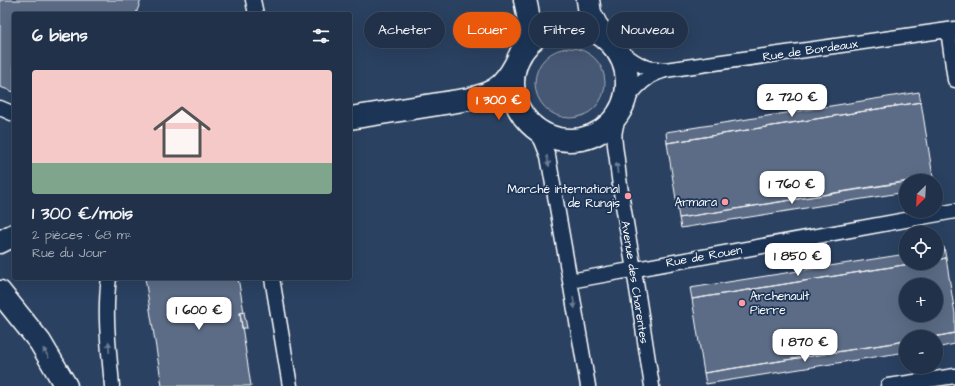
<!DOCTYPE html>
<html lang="fr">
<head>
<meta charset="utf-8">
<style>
	:root { --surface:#203149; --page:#283950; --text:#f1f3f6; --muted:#a2a9b4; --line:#3d4c61; --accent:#ea580c }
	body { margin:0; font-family:"Architects Daughter",sans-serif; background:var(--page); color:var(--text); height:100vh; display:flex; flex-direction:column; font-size:15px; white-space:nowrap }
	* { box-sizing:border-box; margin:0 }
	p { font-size:13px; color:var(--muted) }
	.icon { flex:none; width:22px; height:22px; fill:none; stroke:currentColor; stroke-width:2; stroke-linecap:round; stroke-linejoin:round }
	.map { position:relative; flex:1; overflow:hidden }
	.panel { position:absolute; left:12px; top:12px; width:340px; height:268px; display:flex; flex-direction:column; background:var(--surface); border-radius:4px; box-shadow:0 4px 16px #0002,0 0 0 1px var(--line) }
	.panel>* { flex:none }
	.hud { position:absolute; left:364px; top:12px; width:380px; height:36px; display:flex; gap:8px }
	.needle { width:26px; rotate:204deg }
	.fabs { position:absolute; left:899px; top:174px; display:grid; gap:8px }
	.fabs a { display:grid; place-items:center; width:44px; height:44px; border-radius:50%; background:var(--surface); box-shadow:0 4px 16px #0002,0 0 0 1px var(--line); font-size:20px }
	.price { position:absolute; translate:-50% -34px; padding:0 9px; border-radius:8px; background:#fff; color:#222; font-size:13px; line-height:26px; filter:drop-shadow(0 1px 2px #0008) }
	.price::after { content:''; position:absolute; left:50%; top:24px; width:12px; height:9px; margin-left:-6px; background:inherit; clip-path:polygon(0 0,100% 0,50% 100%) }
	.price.active { background:var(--accent); color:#fff }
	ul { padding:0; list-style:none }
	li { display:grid; align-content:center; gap:8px; height:212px; padding:0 20px }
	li+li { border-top:1px solid var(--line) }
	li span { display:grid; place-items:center; height:124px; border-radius:4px; color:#555 }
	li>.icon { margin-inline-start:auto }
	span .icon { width:72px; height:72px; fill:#fffc; stroke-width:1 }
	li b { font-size:17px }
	h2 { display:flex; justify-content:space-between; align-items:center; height:48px; padding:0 20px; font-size:17px }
	.pill { padding:0 14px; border-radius:18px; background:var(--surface); box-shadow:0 4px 16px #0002,0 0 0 1px var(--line); font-size:14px; line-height:36px }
	.pill.active { background:var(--accent); color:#fff }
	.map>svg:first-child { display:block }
</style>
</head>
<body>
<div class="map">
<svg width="955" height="386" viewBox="0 0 955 386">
	<rect width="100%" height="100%" fill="#2a4161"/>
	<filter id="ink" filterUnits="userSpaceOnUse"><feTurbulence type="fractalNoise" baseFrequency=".025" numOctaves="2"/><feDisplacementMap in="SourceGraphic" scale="8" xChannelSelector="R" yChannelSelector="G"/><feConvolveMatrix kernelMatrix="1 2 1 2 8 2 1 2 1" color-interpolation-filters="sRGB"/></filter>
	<g filter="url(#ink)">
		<path fill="#465975" stroke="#a2acba" d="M535 83a35 35 0 1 1 70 0a35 35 0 1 1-70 0Z"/>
		<path fill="#5b6c86" stroke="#fff" fill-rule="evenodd" d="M 0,0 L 141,0 L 136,14 L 14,14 L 14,92 L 0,87 Z
			M 919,92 L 921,102 L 667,143 L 666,132 Z
			M 921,102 L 933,177 L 679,218 L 667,143 Z
			M 933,177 L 934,181 L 910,181 Z
			M 906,182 L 906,192 L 681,228 L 679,218 Z
			M 944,247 L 946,258 L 936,260 L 936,249 Z
			M 906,254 L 906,263 L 916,263 L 692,299 L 690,288 Z
			M 946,258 L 955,314 L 955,333 L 933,337 L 906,337 L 906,341 L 704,373 L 692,299 L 916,263 L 936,263 L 936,260 ZM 906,285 L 936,285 L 936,315 L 906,315 Z
			M 145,278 L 238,278 L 244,312 L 240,313 L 251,386 L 162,386 Z
			M 244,312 L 247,328 L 242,328 L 240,313 Z
			M 955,333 L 955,344 L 936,348 L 936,337 L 933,337 Z
			M 906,341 L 906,352 L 706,384 L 704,373 Z"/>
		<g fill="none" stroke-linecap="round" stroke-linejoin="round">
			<defs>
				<path id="lane" d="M 253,0 L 256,14
					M 948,30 L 955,80
					M 606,38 C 618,49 633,64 649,68 C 654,69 660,69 665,70
					M 0,108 L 14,114
					M 533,126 L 542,141 L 548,156 L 570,281 L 588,386
					M 109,278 C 104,314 109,350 112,386
					M 272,278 L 290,386
					M 570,281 L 955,211
					M 652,386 C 644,336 637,285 628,235 C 624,210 619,185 617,160 C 616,150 613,139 615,130 C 618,110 632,88 649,77 C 653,74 660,72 665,70 L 955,29
					M 888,386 L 955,376"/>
				<path id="street" d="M 588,0 L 590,13 L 596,25 L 606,38
					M513 83a57 57 0 1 1 114 0a57 57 0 1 1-114 0Z
					M 350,118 L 470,99 C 481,96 492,93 501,85 C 514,72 528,43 528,24 C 529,17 527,8 525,0
					M 0,242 L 14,235
					M 0,292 L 40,342 L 66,386"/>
			</defs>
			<use href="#lane" stroke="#fff" stroke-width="17"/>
			<use href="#street" stroke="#fff" stroke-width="25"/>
			<use href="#lane" stroke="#1d3557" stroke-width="14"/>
			<use href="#street" stroke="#1d3557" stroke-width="22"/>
		</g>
		<defs><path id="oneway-solid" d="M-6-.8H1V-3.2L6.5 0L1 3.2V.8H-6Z"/></defs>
		<g fill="#6c7c92">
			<use href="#oneway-solid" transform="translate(548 161) rotate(79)"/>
			<use href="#oneway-solid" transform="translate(617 168) rotate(-96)"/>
			<use href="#oneway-solid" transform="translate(574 303) rotate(81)"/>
			<use href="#oneway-solid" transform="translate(109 347) rotate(-93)"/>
			<use href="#oneway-solid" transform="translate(46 353) rotate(-121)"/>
		</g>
	</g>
	<g fill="#ff9aa2" stroke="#1d3557" stroke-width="1.5">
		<circle cx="628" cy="196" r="4"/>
		<circle cx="725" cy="202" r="4"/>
		<circle cx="742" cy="303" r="4"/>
	</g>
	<g text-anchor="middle" stroke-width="3.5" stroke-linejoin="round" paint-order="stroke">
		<g font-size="12" fill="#fff" stroke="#1d3557">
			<text transform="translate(810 50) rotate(-8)" y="4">Rue de Bordeaux</text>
			<text transform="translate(704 256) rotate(-10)" y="4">Rue de Rouen</text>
			<text transform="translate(635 282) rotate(81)" y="4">Avenue des Charentes</text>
		</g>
		<g font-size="12" fill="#fff" stroke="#1d3557" text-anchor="end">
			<text x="620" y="193">Marché international<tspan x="620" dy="14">de Rungis</tspan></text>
			<text x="717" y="206">Armara</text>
			<text x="750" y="300" text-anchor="start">Archenault<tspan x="750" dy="14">Pierre</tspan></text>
		</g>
	</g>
</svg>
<div class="fabs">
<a><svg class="needle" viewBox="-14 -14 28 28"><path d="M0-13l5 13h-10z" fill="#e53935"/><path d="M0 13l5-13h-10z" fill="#a2a9b4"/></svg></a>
<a><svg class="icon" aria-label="locate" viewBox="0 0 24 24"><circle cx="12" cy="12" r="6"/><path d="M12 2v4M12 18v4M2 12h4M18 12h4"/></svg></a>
<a>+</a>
<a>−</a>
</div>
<b class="price" style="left:792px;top:118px">2 720 €</b>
<b class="price active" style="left:499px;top:121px">1 300 €</b>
<b class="price" style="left:792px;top:205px">1 760 €</b>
<b class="price" style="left:798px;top:277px">1 850 €</b>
<b class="price" style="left:199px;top:331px">1 600 €</b>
<b class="price" style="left:805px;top:363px">1 870 €</b>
<div class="hud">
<a class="pill">Acheter</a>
<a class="pill active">Louer</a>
<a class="pill">Filtres</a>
<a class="pill">Nouveau</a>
</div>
<section class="panel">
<h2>6 biens<svg class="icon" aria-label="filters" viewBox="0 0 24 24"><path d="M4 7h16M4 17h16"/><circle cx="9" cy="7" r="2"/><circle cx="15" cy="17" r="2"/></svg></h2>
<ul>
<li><span style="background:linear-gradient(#f6c9c9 75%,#7fa58c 0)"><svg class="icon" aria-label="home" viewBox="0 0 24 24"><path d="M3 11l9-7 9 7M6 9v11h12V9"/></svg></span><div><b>1 300 €/mois</b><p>2 pièces · 68 m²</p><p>Rue du Jour</p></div></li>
</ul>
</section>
</div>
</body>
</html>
